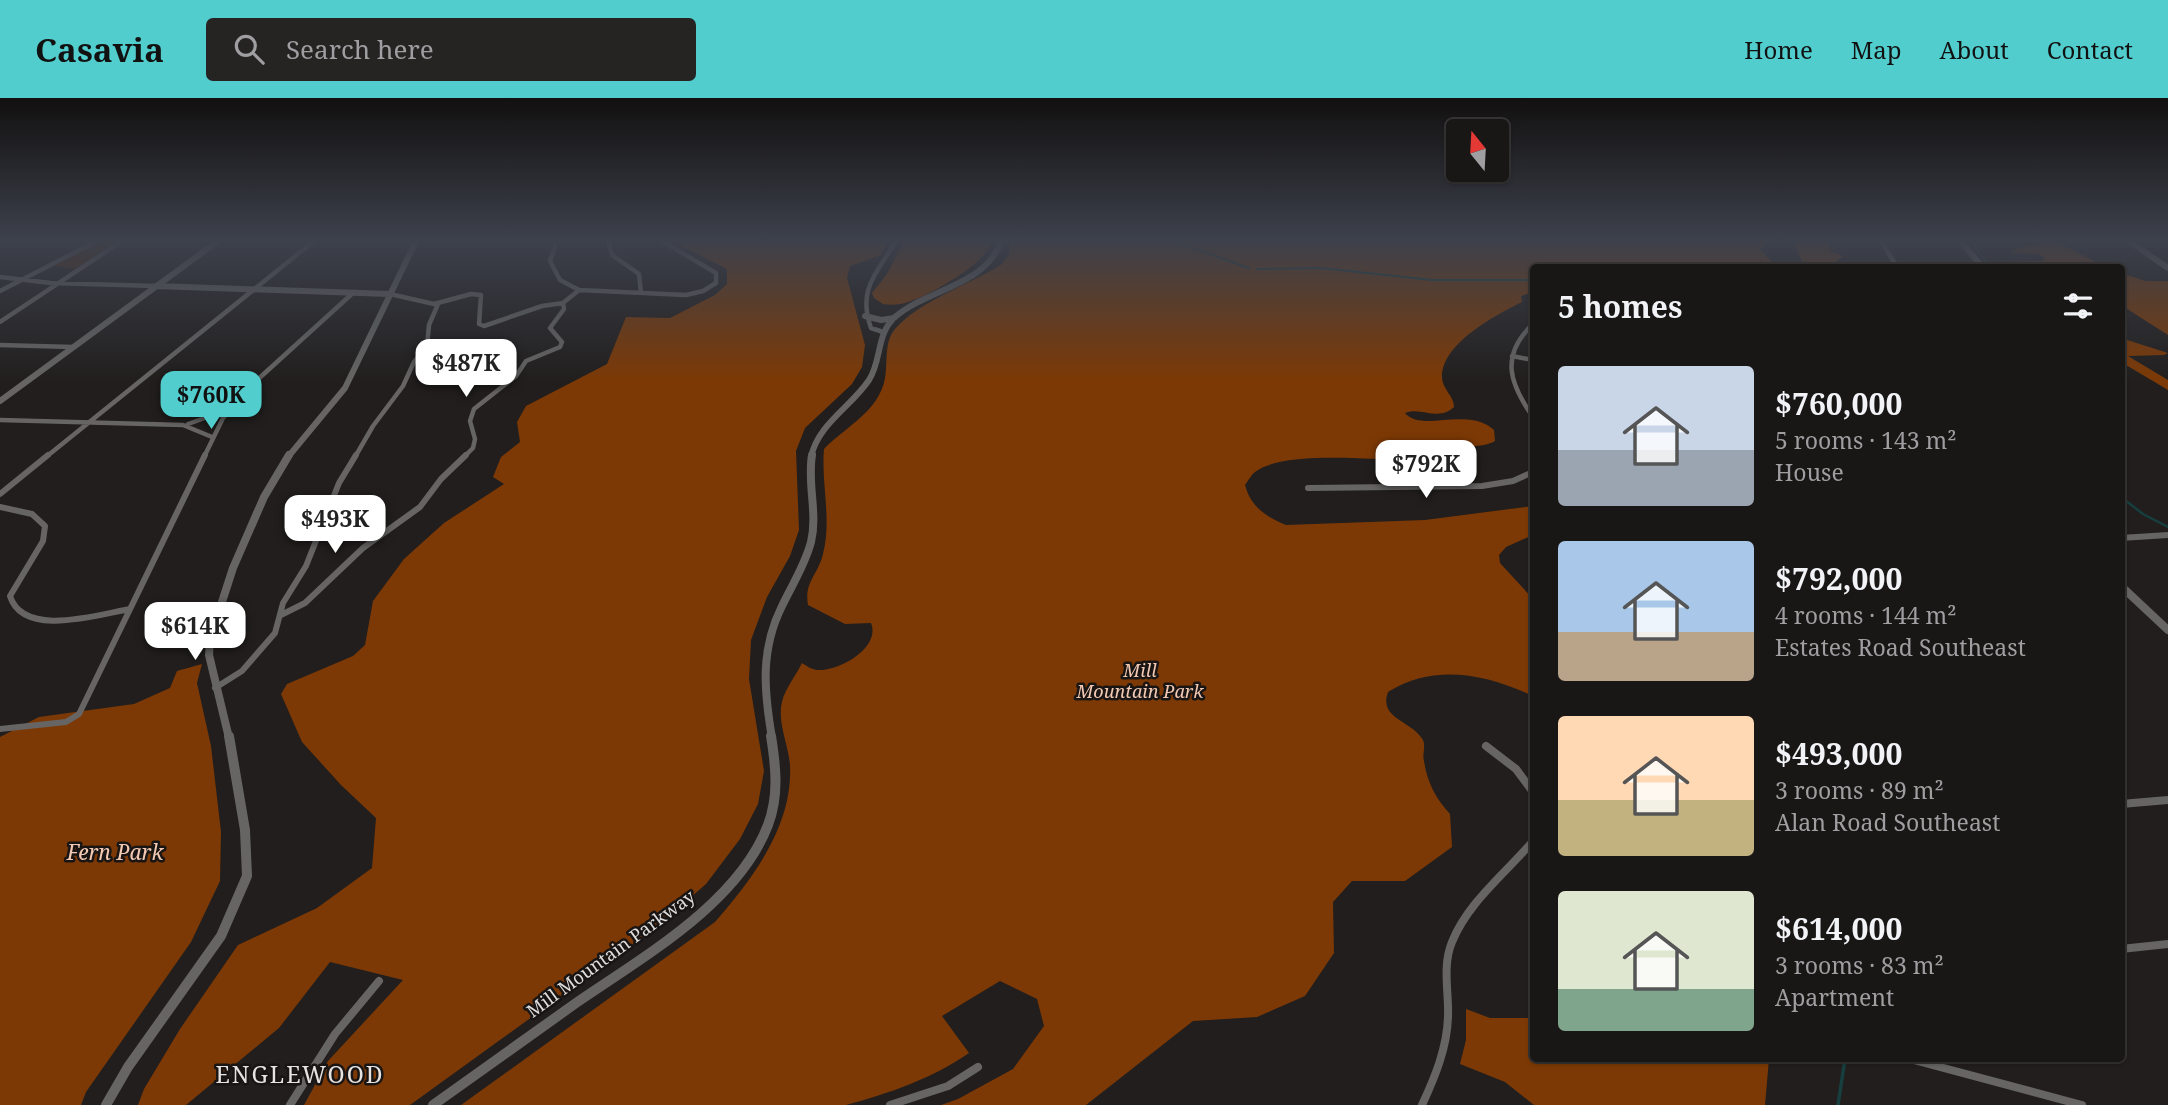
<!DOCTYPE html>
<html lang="en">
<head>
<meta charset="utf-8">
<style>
	:root { --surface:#191616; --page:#262323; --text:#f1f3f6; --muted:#9f9fa1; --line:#373535; --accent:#52cdcd }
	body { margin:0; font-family:"Noto Serif",serif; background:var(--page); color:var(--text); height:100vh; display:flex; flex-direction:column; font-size:26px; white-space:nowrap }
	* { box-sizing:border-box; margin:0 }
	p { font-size:23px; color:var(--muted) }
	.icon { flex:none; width:38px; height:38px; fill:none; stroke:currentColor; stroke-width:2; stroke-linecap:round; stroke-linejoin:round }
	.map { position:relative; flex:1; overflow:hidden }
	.side { position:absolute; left:1530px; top:166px; width:595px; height:798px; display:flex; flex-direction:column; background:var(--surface); border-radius:7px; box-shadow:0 2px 5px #0004,0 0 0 2px var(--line) }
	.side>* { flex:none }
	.needle { width:46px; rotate:342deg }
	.buttons { position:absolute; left:1446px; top:21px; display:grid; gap:14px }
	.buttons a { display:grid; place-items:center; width:63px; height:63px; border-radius:7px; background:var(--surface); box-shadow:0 2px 5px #0004,0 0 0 2px var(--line); font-size:35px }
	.price { position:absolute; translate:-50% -60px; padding:0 16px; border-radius:14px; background:#fff; color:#222; font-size:23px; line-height:46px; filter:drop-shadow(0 2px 4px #0008) }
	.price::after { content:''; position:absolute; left:50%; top:42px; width:21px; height:16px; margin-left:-10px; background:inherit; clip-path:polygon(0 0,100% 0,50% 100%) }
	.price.current { background:var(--accent); color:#111 }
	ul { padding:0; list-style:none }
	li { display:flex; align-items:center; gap:21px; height:175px; padding:0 28px }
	li span { display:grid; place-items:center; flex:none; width:196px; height:140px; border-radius:7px; color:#555 }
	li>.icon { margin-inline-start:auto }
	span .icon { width:84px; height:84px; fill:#fffc; stroke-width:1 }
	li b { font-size:30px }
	h2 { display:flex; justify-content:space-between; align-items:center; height:84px; padding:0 28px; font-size:30px }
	header { display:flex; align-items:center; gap:42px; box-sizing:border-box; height:98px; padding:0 35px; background:var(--accent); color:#111 }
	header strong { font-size:33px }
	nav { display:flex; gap:38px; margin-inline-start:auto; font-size:24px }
	.search { width:490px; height:63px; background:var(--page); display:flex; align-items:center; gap:18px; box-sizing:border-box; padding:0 24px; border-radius:7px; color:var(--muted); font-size:26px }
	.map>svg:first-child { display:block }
</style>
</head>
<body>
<header>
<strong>Casavia</strong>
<div class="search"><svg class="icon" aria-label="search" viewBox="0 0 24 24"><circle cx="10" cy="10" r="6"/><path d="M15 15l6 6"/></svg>Search here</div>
<nav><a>Home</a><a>Map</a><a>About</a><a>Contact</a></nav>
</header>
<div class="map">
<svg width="2168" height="1007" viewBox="0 0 2168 1007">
	<rect width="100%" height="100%" fill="#211e1d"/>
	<path fill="#512404" d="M 101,143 L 118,143 L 76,171 L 53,168 Z"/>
	<path fill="#7d3905" d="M 671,143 L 888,143 L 881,157 L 850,168 L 847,180 L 865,247 L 862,269 L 852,286 L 805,330 L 796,353 L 799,432 L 790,458 L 767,499 L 751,542 L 749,581 L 764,673 L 758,706 L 740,741 L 706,786 L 658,828 L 410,1007 L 304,1007 L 328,963 L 403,882 L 330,864 L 279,930 L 186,1007 L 138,1007 L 144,991 L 180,931 L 238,847 L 317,810 L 372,770 L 376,720 L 341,687 L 302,644 L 281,596 L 287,586 L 353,558 L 365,547 L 373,503 L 404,461 L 444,425 L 504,386 L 493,379 L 501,359 L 520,344 L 517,324 L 526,308 L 607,266 L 626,219 L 670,220 L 715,197 L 727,186 L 727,171 Z
		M 904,143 L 992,143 C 988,165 927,199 905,205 C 898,207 890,207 883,206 L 874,200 L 872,195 L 887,176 Z
		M 1010,143 L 1766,143 L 1766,147 L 1760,151 L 1777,170 L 1533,170 L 1533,194 L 1521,198 L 1522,204 C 1496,217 1442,245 1442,279 C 1442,291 1454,298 1454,309 C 1438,324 1421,308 1405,315 C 1422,335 1467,308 1494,332 L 1495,343 C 1475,354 1454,342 1440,351 C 1436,353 1432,360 1429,363 C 1390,364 1285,350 1255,374 C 1251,377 1248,383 1245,387 C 1251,409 1265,418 1286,427 L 1425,422 L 1533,408 L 1533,437 L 1506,449 L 1499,457 L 1500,465 L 1533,501 L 1533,598 C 1486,576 1434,565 1388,594 C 1378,621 1413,623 1423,642 C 1426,649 1422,656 1424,663 C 1427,684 1436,701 1450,716 L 1452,749 L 1405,783 L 1352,783 L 1333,804 L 1334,855 L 1305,898 L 1257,919 L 1193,923 L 1086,1007 L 941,1007 L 958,1001 L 1013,971 L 1044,928 L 1037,901 L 1000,883 L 942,918 L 969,955 C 931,981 890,995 846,1007 L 461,1007 L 715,824 C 753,780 793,728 790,667 C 788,642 773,618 786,593 C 791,583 797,575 802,565 C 807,568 812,572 818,572 C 839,573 881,550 871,525 L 845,526 L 808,507 C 804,484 818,477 823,456 C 832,421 821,386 824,351 C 842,332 870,318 881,293 C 891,274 881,247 895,231 C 919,203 971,186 1002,166 L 1009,156 Z
		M 1793,143 L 1829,143 L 1830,153 L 1843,158 L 1833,166 L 1819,164 L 1811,167 L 1812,170 L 1805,170 Z
		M 2037,143 L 2055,143 L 2107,170 L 1999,170 L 1993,164 L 2042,163 L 2045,160 L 2038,156 L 2011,154 L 2018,150 L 2038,147 Z
		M 2121,175 L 2146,183 L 2168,183 L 2168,237 L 2121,207 Z
		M 2121,240 L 2168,255 L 2164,257 L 2128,258 L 2168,282 L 2168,292 L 2121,264 Z
		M 202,566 L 197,585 L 211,648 L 221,734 L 220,783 L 191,844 L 86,994 L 81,1007 L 0,1007 L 0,639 L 39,619 L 134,606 L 170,590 L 177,573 Z
		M 1466,911 L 1490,920 L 1533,920 L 1533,961 L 1769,961 L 1765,1007 L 1534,1007 L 1505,984 L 1460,966 L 1466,942 Z"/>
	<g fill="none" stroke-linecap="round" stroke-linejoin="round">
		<path stroke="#173f3f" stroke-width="2" d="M 1173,143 L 1249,170
			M 1979,143 L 1974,148 L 1991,170
			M 1257,171 L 1321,170 L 1432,182 L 1533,182"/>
		<path stroke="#173f3f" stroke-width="2.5" d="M 2121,399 L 2143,416 L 2168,429"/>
		<path stroke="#173f3f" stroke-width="3.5" d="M 1838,1007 L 1845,961"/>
		<path stroke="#666564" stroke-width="4.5" d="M 553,143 L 555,149 L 550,163 L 560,182 L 579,192 L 686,197 L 703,193 L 716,185 L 716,175 L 662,143
			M 608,143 L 612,157 L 639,176 L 641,195
			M 1881,143 L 1897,169
			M 1896,170 L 1917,170
			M 0,179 L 51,185 L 156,188
			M 0,193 L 97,143
			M 390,196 L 434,206 L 471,196 L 481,197 L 479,226 L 484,228 L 542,208 L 563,205
			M 563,205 L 579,192
			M 0,224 L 122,143
			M 1533,226 C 1500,257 1509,285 1533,319
			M 883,234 L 871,230 C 857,191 877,175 896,143
			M 0,247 L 73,249
			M 1512,258 L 1533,262
			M 0,322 L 183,327 L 212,339
			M 188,326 L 227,312
			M 46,359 L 314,143
			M 204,359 L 223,320 L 244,294 L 354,194
			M 355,359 L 373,328 L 403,288 L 414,264 L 427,248 L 429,227 L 438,206
			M 464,359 L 473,350 L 475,341 L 470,323 L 474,311 L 516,278 L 526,263 L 560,249 L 562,244 L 550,230 L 564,211 L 563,205"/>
		<path stroke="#666564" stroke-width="6" d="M 1308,390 L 1482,388 L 1513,383 L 1533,374
			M 0,396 L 48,357
			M 0,409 L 32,416 L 45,428 L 43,443 L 10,498 C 23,540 97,517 130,511
			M 2121,440 L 2168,437
			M 281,517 L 305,505 L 363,450 L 420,409 L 441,381 L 466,357
			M 215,590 L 242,573 L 275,535 L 283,505 L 306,468 L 339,385 L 356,357
			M 0,631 L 66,624 L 79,616 L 205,357"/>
		<path stroke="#666564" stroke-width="8" d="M 1486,648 L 1516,671 L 1533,694
			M 2121,706 L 2168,702
			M 2121,851 L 2168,846
			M 1910,961 L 2082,1007
			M 290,1007 L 335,936 L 379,883
			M 890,1007 L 948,988 L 978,969
			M 1422,1007 C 1435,979 1447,950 1448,919 C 1449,894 1442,868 1452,844 C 1468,804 1506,775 1533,743"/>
		<path stroke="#666564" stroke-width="6" d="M 1961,143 L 1983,170
			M 2129,143 L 2168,170
			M 156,188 L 390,196
			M 865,218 L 881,222 L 894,220
			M 0,303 L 218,143
			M 288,359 L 345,290 L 416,143
			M 811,359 C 818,326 851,309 869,282 C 882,262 876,236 895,219 C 927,191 987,187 1001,143"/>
		<path stroke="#666564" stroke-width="8" d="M 2121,488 L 2168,532
			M 229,640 L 209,557 L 210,541 L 233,470 L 264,399 L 289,357
			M 772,640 C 764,593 760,552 782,508 C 792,487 805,467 811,444 C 818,415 807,386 812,357"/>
		<path stroke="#666564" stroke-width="10" d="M 106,1007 L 128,969 L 221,838 L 247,778 L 245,732 L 229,638
			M 433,1007 C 480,973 528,939 576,905 C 641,860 738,806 768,727 C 779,698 776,669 771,638"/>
	</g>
	<linearGradient id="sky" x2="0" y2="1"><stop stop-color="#121010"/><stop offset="0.5" stop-color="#3d414c"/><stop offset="1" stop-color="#3d414c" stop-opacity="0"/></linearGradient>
	<rect width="2168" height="284" fill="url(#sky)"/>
	<g text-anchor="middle" stroke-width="5" stroke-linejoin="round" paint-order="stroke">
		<g font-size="18" font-style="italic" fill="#f3c9b3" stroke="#181514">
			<text x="1140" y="579">Mill<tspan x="1140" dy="21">Mountain Park</tspan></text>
		</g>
		<g font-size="18" fill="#dfdddc" stroke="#181514">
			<text transform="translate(611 856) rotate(-36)" y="6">Mill Mountain Parkway</text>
		</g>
		<g font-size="21" font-style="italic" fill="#f3c9b3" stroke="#181514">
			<text x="115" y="762">Fern Park</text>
		</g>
		<g font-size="23" letter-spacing="2" fill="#e7e3e0" stroke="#181514">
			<text x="300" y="985">ENGLEWOOD</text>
		</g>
	</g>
</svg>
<div class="buttons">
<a><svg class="needle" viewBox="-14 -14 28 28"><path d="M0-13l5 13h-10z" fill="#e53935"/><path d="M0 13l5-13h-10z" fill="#9f9fa1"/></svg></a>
</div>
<b class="price" style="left:466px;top:301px">$487K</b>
<b class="price current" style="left:211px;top:333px">$760K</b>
<b class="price" style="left:1426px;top:402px">$792K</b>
<b class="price" style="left:335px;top:457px">$493K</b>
<b class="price" style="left:195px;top:564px">$614K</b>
<section class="side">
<h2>5 homes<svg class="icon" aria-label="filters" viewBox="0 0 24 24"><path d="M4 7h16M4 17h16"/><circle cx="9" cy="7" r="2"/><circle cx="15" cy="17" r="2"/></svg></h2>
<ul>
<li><span style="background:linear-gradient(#c9d6e8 60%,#9aa5b1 0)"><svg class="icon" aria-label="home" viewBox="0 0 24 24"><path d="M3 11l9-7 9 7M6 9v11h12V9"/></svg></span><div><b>$760,000</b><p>5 rooms · 143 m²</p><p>House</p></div></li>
<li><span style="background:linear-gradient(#a9c7e8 65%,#b9a48a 0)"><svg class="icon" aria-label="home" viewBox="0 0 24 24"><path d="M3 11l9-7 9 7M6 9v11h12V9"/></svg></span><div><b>$792,000</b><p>4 rooms · 144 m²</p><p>Estates Road Southeast</p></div></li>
<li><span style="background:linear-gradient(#ffd9b3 60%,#c2b280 0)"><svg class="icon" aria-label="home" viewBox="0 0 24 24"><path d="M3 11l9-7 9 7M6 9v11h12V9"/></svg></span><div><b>$493,000</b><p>3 rooms · 89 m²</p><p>Alan Road Southeast</p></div></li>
<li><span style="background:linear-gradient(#dfe7d0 70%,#7fa58c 0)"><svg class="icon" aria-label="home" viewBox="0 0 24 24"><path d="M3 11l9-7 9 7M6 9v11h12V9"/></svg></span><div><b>$614,000</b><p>3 rooms · 83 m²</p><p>Apartment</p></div></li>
</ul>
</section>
</div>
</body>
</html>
